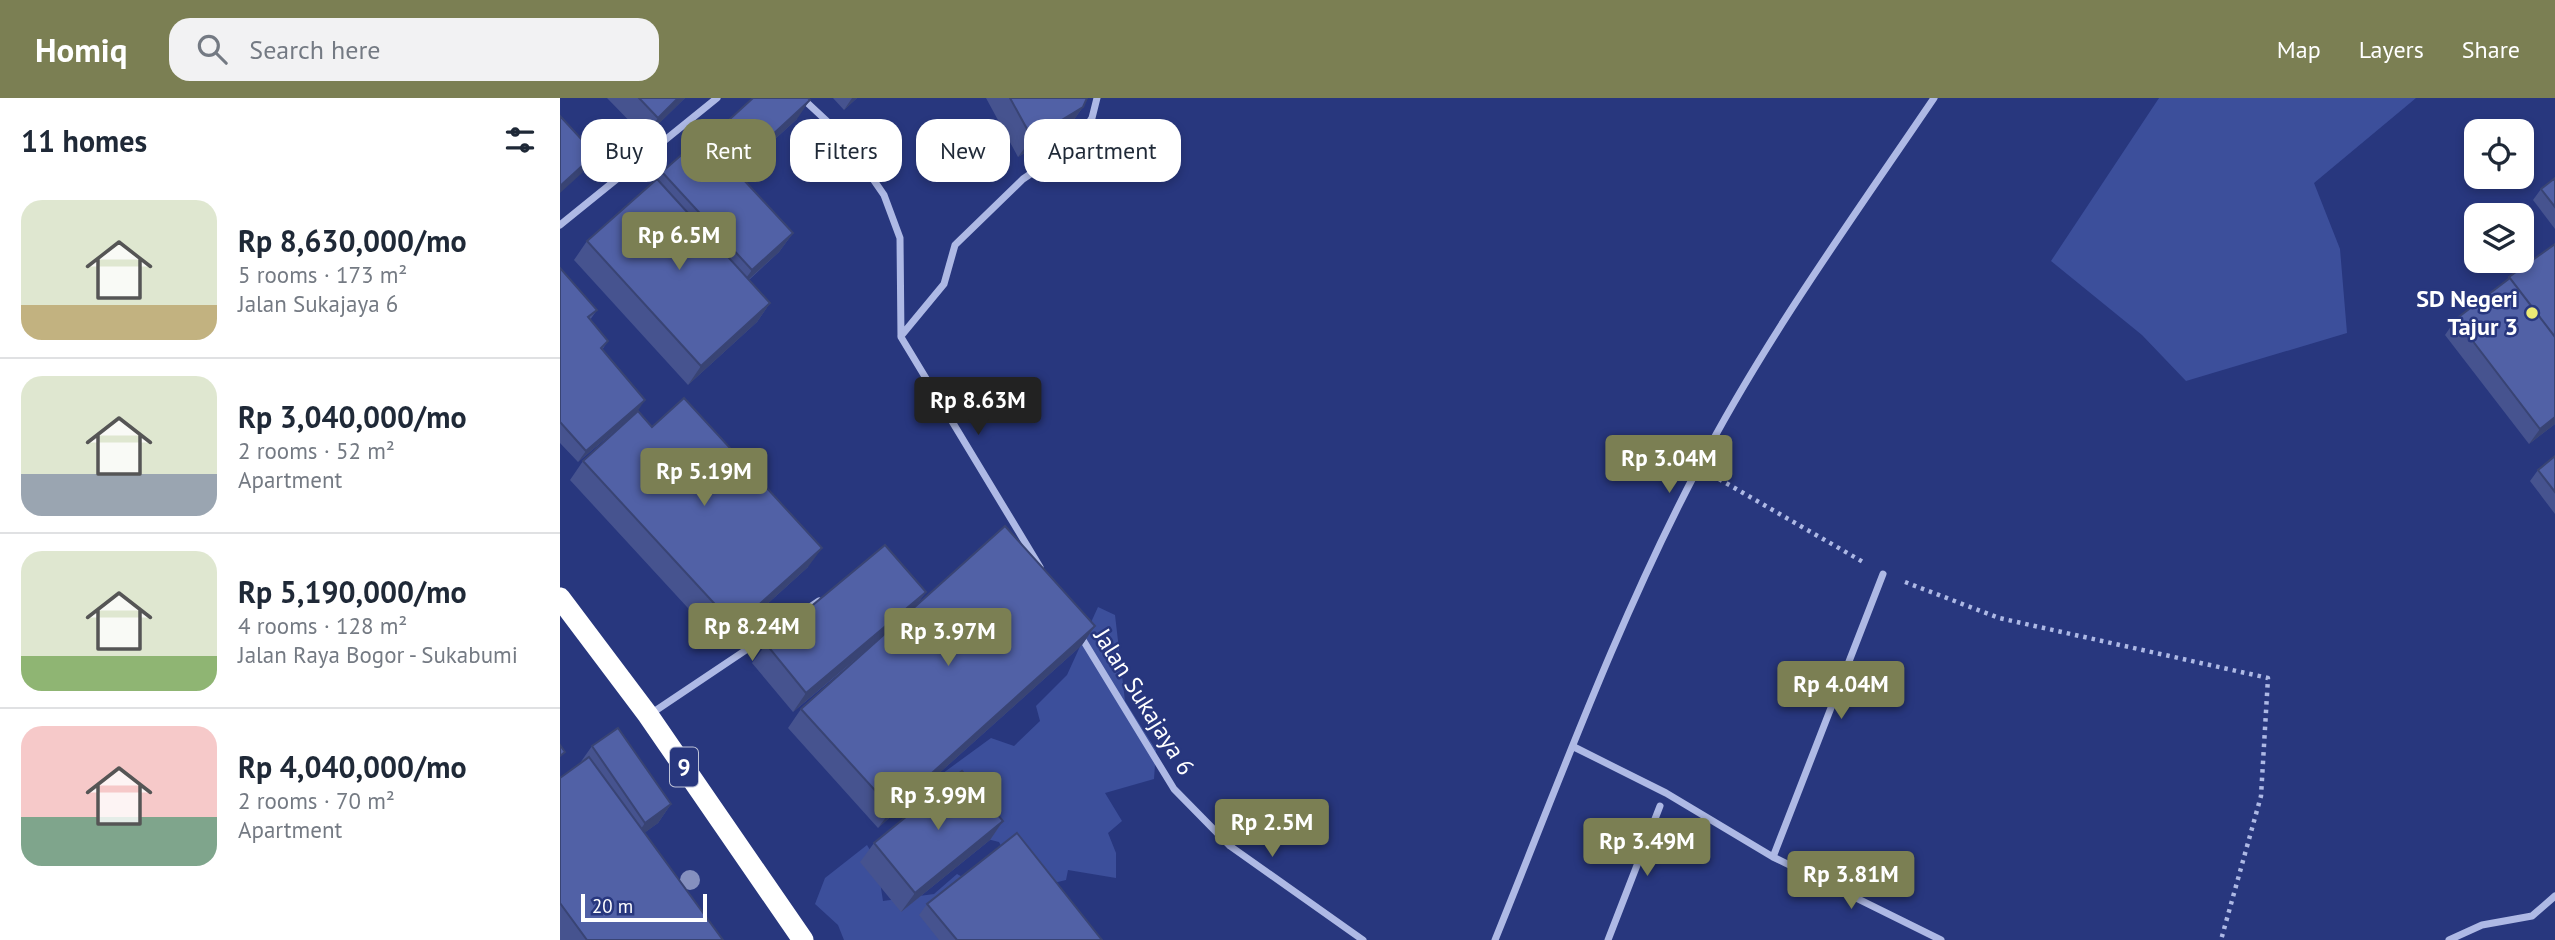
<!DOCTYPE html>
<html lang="en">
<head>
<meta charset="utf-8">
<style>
	:root { --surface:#fff; --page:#f2f2f3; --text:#1f2937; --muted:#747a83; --line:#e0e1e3; --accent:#7b7f53 }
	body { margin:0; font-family:"PT Sans",sans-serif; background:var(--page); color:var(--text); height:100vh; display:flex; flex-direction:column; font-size:26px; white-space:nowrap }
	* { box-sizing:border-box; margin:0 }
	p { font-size:23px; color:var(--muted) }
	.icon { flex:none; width:38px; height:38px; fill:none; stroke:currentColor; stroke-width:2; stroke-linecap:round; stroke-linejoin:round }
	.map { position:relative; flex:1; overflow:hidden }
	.drawer { display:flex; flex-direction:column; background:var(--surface); width:560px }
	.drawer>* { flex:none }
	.guide { position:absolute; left:21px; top:21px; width:665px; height:63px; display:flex; gap:14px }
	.controls { position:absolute; left:1904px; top:21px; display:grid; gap:14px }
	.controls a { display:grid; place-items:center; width:70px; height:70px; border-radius:14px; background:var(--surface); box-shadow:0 4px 10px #0003; font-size:35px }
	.scale { position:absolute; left:21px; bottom:18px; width:126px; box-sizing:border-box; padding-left:7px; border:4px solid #fff; border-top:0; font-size:19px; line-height:24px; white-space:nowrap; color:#fff; -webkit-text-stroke:5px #28377e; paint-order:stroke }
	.price { position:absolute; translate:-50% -60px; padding:0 16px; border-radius:7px; background:var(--accent); color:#fff; font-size:23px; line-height:46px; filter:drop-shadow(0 2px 4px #0008) }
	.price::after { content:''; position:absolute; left:50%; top:42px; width:21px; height:16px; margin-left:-10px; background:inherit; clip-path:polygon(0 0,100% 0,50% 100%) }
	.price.selected { background:#222; color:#fff }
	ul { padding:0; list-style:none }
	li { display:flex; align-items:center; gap:21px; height:175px; padding:0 21px }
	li+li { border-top:2px solid var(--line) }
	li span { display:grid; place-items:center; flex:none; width:196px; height:140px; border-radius:21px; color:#555 }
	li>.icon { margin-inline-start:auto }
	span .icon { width:84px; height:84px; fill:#fffc; stroke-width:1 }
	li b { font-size:30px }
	h2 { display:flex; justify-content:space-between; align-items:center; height:84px; padding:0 21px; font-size:30px }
	.tag { padding:0 24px; border-radius:21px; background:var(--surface); box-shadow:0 4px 10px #0003; font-size:24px; line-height:63px }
	.tag.selected { background:var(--accent); color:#fff }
	header { display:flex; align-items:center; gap:42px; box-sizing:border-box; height:98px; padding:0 35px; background:var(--accent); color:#fff }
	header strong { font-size:33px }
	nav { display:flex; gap:38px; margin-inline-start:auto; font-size:24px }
	.search { width:490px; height:63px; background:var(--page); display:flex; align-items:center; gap:18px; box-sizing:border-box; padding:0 24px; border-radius:21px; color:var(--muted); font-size:26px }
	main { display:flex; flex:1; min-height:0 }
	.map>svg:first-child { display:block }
</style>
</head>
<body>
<header>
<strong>Homiq</strong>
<div class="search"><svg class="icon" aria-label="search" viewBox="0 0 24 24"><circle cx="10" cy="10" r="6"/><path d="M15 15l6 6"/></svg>Search here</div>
<nav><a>Map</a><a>Layers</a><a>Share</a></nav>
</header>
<main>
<section class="drawer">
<h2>11 homes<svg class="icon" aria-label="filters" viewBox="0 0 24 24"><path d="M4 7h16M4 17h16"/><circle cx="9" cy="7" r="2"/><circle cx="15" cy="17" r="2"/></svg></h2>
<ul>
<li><span style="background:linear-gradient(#dfe7d0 75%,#c2b280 0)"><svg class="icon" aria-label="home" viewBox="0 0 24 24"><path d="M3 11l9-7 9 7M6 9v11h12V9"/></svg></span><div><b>Rp 8,630,000/mo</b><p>5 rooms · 173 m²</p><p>Jalan Sukajaya 6</p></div></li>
<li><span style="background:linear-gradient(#dfe7d0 70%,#9aa5b1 0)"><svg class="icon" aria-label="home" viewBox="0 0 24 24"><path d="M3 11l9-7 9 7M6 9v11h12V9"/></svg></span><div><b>Rp 3,040,000/mo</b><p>2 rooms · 52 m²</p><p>Apartment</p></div></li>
<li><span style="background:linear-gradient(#dfe7d0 75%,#8fb573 0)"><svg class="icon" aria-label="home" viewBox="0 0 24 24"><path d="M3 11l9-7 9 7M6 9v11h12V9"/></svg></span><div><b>Rp 5,190,000/mo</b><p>4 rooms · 128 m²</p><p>Jalan Raya Bogor - Sukabumi</p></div></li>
<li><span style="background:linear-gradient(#f6c9c9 65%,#7fa58c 0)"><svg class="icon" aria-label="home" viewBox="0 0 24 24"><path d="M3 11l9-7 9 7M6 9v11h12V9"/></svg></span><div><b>Rp 4,040,000/mo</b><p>2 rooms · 70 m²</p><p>Apartment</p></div></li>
</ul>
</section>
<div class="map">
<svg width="1995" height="842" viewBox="0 0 1995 842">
	<rect width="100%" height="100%" fill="#28377e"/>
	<path fill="#3c4f9b" d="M 1599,0 L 1856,0 L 1754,85 L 1780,151 L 1787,235 L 1626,283 L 1582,237 L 1491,163 Z
		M 538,509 L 555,517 L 565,603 L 596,652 L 594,681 L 545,695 L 562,723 L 548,735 L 556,755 L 556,780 L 508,772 L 506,782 L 481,788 L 447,759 L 439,744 L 384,730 L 358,710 L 364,689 L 431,640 L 454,648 L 480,623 L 476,608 L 507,577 Z
		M 307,747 L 317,764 L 323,803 L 374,796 L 397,776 L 415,786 L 396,842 L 284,842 L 278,827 L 255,806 L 265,780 Z"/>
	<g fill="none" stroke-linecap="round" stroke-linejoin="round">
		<path stroke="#aeb9e5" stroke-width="4.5" stroke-dasharray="3.5 5" stroke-linecap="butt" d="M 1159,381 L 1303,464
			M 1345,484 L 1439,520 L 1708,580 L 1701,698 L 1661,842"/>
		<path stroke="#aeb9e5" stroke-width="7" d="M 242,0 L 284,39 L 324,97 L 340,140 L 341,239 L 480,469
			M 0,127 L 157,0
			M 341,238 L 384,186 L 395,147 L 463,81 L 515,46 L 532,20 L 537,0
			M 520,537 L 614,691 L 670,748 L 803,842
			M 89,617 L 259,503
			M 1014,649 L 1106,695 L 1213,759 L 1381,842
			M 1213,759 L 1323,476
			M 935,842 C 999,684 1058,522 1138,370 C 1205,241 1292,121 1374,0
			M 1048,842 L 1100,708
			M 1889,842 L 1922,827 L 1972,818 L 1995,798"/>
		<path stroke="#fff" stroke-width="21" d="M 0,500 L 88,617 L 243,842"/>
	</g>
	<circle fill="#8590bf" cx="130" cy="782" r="10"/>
	<path fill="#46538f" d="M 47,0 L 125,0 L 85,39 Z
		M 273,0 L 297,0 L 284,12 Z
		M 426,0 L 527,0 L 523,9 L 510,27 L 458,59 Z
		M 237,21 L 178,75 L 233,135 L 219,154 L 189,182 L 210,205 L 197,224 L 128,287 L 14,162 L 27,143 L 97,81 L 102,74 L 149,45 L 159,31 Z
		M 1995,80 L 1995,131 L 1973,102 L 1981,91 Z
		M 1995,146 L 1995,326 L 1969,346 L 1885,237 L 1896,221 L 1946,183 L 1949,179 Z
		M 0,170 L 37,212 L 30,222 L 48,243 L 42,252 L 78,313 L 92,329 L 248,469 L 162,547 L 10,382 L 23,363 L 74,317 L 18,364 L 0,345 Z
		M 1995,358 L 1995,416 L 1970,383 L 1978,372 Z
		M 366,494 L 357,506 L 535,528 L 522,547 L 318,730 L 228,630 L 241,611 L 305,554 L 233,614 L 192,565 L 206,546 Z
		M 32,648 L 111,706 L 98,725 L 84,735 L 163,842 L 0,842 L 0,680 L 20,665 Z
		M 443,723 L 430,742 L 341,814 L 300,764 L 314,745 Z
		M 367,806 L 542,842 L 379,842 L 359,817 Z"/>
	<path fill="#394474" d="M 118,0 L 125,0 L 85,39 L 98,20 Z
		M 292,0 L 297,0 L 284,12 Z
		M 250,2 L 237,21 L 173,79 L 186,61 Z
		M 523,9 L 510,27 L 458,59 L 472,40 Z
		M 35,56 L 22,75 L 0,95 L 0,88 Z
		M 233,135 L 219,154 L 178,191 L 192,172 Z
		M 210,205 L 197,224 L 128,287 L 141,268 Z
		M 85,302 L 77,314 L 18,364 L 26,353 Z
		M 1995,319 L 1995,326 L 1969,346 L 1980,331 Z
		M 262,450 L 248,469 L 162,547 L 175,528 Z
		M 366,494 L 352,513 L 233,614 L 246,595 Z
		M 535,528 L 522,547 L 318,730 L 332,711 Z
		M 111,706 L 98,725 L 72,744 L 85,725 Z
		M 443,723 L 430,742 L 341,814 L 355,795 Z"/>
	<path fill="#5161a6" stroke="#394474" stroke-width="2" d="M 79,0 L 118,0 L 98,20 Z
		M 193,0 L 248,0 L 250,2 L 186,61 L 159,31 Z
		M 450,0 L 527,0 L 523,9 L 472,40 Z
		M 0,18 L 35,56 L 0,88 Z
		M 143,38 L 233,135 L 192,172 L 102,74 Z
		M 1995,80 L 1995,109 L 1981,91 Z
		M 97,81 L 210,205 L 141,268 L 27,143 Z
		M 1995,146 L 1995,239 L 1949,179 Z
		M 0,170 L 37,212 L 28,219 L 48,243 L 41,250 L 85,302 L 26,353 L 0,324 Z
		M 1950,180 L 1995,239 L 1995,319 L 1980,331 L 1896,221 Z
		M 124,300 L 262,450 L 175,528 L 23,363 L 78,313 L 92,329 Z
		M 1995,358 L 1995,394 L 1978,372 Z
		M 445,428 L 535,528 L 332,711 L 241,611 Z
		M 325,447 L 366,494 L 246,595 L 206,546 Z
		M 58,630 L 111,706 L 85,725 L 32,648 Z
		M 0,647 L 5,654 L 0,658 Z
		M 29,659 L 163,842 L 27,842 L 0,805 L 0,680 Z
		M 402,673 L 443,723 L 355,795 L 314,745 Z
		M 457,735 L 542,842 L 397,842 L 367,806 Z"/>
	<circle fill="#ece975" stroke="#28377e" stroke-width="2.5" cx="1972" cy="215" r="7"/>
	<g text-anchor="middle" stroke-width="5" stroke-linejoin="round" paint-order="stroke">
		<rect fill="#28377e" stroke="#bec3d8" stroke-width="2" x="110" y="649.5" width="28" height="39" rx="5"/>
		<g font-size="23" font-weight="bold" fill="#fff">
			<text x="124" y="677">9</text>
		</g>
		<g font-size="24" font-weight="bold" fill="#fff" stroke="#28377e" text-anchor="end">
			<text x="1958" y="209">SD Negeri<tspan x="1958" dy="28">Tajur 3</tspan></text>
		</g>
		<g font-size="24" fill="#fff" stroke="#28377e">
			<text transform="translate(584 604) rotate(58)" y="8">Jalan Sukajaya 6</text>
		</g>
	</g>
</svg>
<div class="controls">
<a><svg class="icon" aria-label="locate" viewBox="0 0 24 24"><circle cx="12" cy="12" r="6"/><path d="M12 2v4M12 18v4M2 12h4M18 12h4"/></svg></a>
<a><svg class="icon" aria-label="layers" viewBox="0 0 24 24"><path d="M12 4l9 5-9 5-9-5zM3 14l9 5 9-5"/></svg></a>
</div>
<div class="scale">20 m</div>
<b class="price" style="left:119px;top:174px">Rp 6.5M</b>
<b class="price selected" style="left:418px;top:339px">Rp 8.63M</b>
<b class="price" style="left:1109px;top:397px">Rp 3.04M</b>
<b class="price" style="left:144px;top:410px">Rp 5.19M</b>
<b class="price" style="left:192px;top:565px">Rp 8.24M</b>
<b class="price" style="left:388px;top:570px">Rp 3.97M</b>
<b class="price" style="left:1281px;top:623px">Rp 4.04M</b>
<b class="price" style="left:378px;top:734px">Rp 3.99M</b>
<b class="price" style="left:712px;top:761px">Rp 2.5M</b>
<b class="price" style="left:1087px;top:780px">Rp 3.49M</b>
<b class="price" style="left:1291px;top:813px">Rp 3.81M</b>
<div class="guide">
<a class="tag">Buy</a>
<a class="tag selected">Rent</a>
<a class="tag">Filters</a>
<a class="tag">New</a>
<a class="tag">Apartment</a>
</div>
</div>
</main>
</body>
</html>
